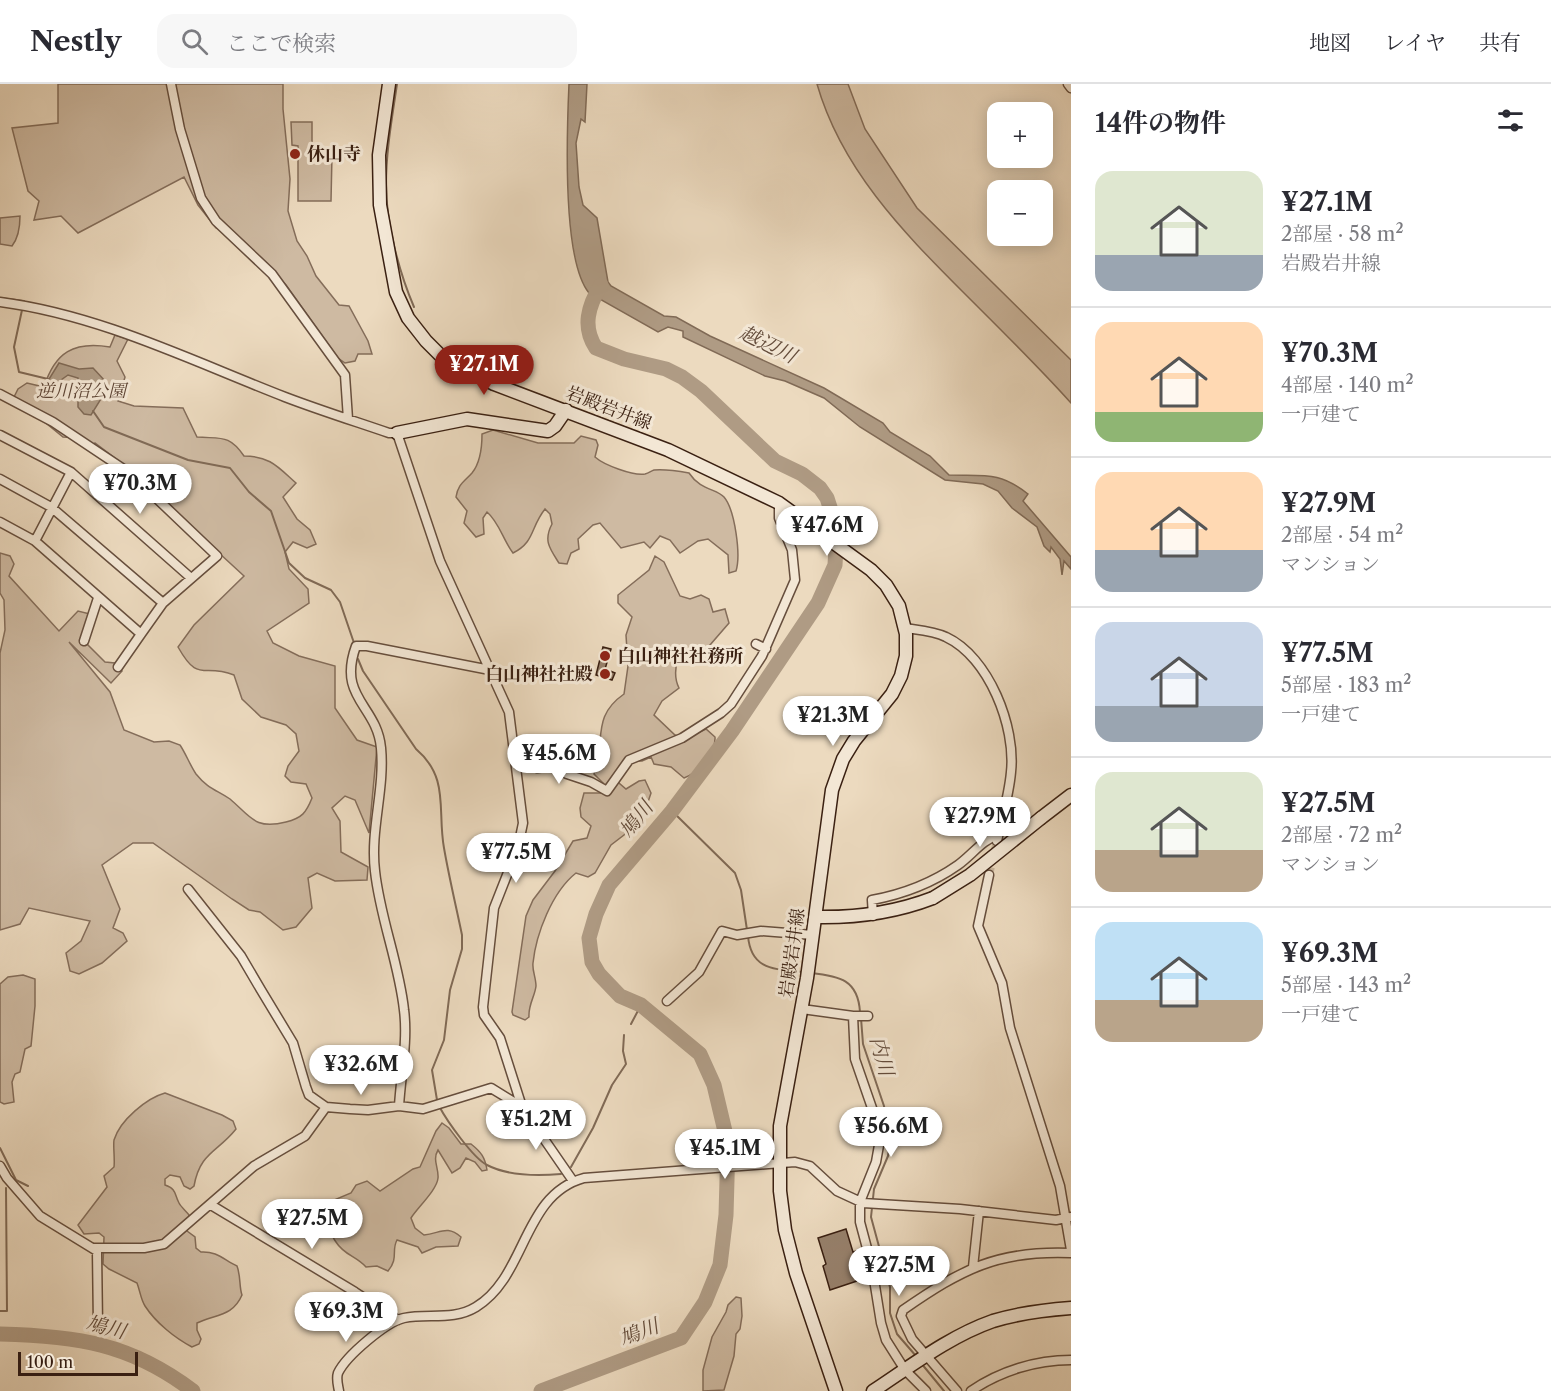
<!DOCTYPE html>
<html lang="ja">
<head>
<meta charset="utf-8">
<style>
	:root { --surface:#fff; --page:#f7f7f7; --text:#2b2b33; --muted:#7c7c81; --line:#e1e1e2; --accent:#8f2418 }
	body { margin:0; font-family:"Libre Caslon Text","Noto Serif JP",serif; background:var(--page); color:var(--text); height:100vh; display:flex; flex-direction:column; font-size:22px; white-space:nowrap }
	* { box-sizing:border-box; margin:0 }
	p { font-size:20px; color:var(--muted) }
	.icon { flex:none; width:33px; height:33px; fill:none; stroke:currentColor; stroke-width:2; stroke-linecap:round; stroke-linejoin:round }
	.map { position:relative; flex:1; overflow:hidden }
	.side { display:flex; flex-direction:column; background:var(--surface); width:480px }
	.side>* { flex:none }
	.tools { position:absolute; left:987px; top:18px; display:grid; gap:12px }
	.tools a { display:grid; place-items:center; width:66px; height:66px; border-radius:12px; background:var(--surface); box-shadow:0 3px 15px #0003; font-size:30px }
	.scale { position:absolute; left:18px; bottom:15px; width:120px; box-sizing:border-box; padding-left:6px; border:3px solid #3a2012; border-top:0; font-size:16px; line-height:21px; white-space:nowrap; color:#3a2012; -webkit-text-stroke:4px #f3e7d5; paint-order:stroke }
	.price { position:absolute; translate:-50% -51px; padding:0 14px; border-radius:21px; background:#fff; color:#222; font-size:20px; line-height:39px; filter:drop-shadow(0 2px 3px #0008) }
	.price::after { content:''; position:absolute; left:50%; top:36px; width:18px; height:14px; margin-left:-9px; background:inherit; clip-path:polygon(0 0,100% 0,50% 100%) }
	.price.selected { background:var(--accent); color:#fff }
	ul { padding:0; list-style:none }
	li { display:flex; align-items:center; gap:18px; height:150px; padding:0 24px }
	li+li { border-top:2px solid var(--line) }
	li span { display:grid; place-items:center; flex:none; width:168px; height:120px; border-radius:18px; color:#555 }
	li>.icon { margin-inline-start:auto }
	span .icon { width:72px; height:72px; fill:#fffc; stroke-width:1 }
	li b { font-size:26px }
	h2 { display:flex; justify-content:space-between; align-items:center; height:72px; padding:0 24px; font-size:26px }
	header { display:flex; align-items:center; gap:36px; box-sizing:border-box; height:84px; padding:0 30px; background:var(--surface); border-bottom:2px solid var(--line) }
	header strong { font-size:28px }
	nav { display:flex; gap:33px; margin-inline-start:auto; font-size:21px }
	.search { width:420px; height:54px; background:var(--page); display:flex; align-items:center; gap:15px; box-sizing:border-box; padding:0 21px; border-radius:18px; color:var(--muted); font-size:22px }
	main { display:flex; flex:1; min-height:0 }
	.map>svg:first-child { display:block }
</style>
</head>
<body>
<header>
<strong>Nestly</strong>
<div class="search"><svg class="icon" aria-label="search" viewBox="0 0 24 24"><circle cx="10" cy="10" r="6"/><path d="M15 15l6 6"/></svg>ここで検索</div>
<nav><a>地図</a><a>レイヤ</a><a>共有</a></nav>
</header>
<main>
<div class="map">
<svg width="1071" height="1307" viewBox="0 0 1071 1307">
	<rect width="100%" height="100%" fill="#ecdabf"/>
	<filter id="stains"><feTurbulence type="fractalNoise" baseFrequency=".00333" numOctaves="4"/><feColorMatrix values="0 0 0 0 .2 0 0 0 0 .09 0 0 0 0 .02 0 0 0 .5 -.17"/></filter>
	<radialGradient id="worn" r=".72"><stop offset=".6" stop-color="#630" stop-opacity="0"/><stop offset="1" stop-color="#630" stop-opacity=".3"/></radialGradient>
	<path fill="#cebaa2" stroke="#846d5a" stroke-width="1.5" d="M 58,0 L 283,0 L 283,25 L 290,95 L 288,127 L 297,157 L 307,172 L 316,192 L 339,221 L 349,222 L 368,257 L 372,270 L 358,270 L 355,277 L 345,279 L 338,274 L 286,201 L 264,178 L 238,153 L 216,144 L 198,121 L 184,93 L 78,149 L 61,132 L 34,136 L 39,117 L 28,107 L 12,44 L 58,39 Z
		M 817,0 L 848,0 L 865,45 L 917,124 L 1071,276 L 1071,319 C 1036,280 999,244 962,207 C 902,147 841,84 817,0 Z
		M 291,38 L 312,38 L 312,62 L 321,63 L 332,71 L 331,117 L 298,117 L 298,62 L 292,61 Z
		M 20,132 C 20,143 19,153 12,162 L 0,160 L 0,134 Z
		M 115,251 L 128,255 L 117,277 L 125,293 L 118,317 L 134,322 L 183,324 L 197,353 C 221,355 229,350 244,372 C 270,372 278,383 296,399 L 283,413 L 297,435 L 310,446 L 316,460 L 307,464 L 293,458 L 285,468 L 289,485 L 308,505 L 309,519 L 267,547 L 273,559 L 299,572 L 335,582 L 335,624 L 357,656 L 377,663 L 369,749 L 355,716 L 345,712 L 332,724 L 340,737 L 341,768 L 368,783 L 367,796 L 335,797 L 317,789 L 308,794 L 312,824 L 296,843 L 283,846 L 260,828 L 249,826 L 232,815 L 153,759 L 133,759 L 102,781 L 120,825 L 113,844 L 123,849 L 127,857 L 102,879 L 79,890 L 70,887 L 66,869 L 81,857 L 90,837 L 29,824 L 20,840 L 0,846 L 0,569 L 5,546 L 4,516 L 0,509 L 0,469 L 10,472 L 14,480 L 9,492 L 59,547 L 78,527 L 90,530 L 82,555 L 105,578 L 115,579 L 122,587 L 111,599 L 69,558 L 110,608 L 124,646 L 154,658 L 169,657 L 180,661 C 186,670 190,681 196,690 C 208,705 217,706 230,715 C 251,733 255,746 286,738 C 302,734 306,729 312,714 L 306,700 L 291,698 L 285,692 L 288,682 L 299,667 L 296,650 L 286,641 L 261,633 L 242,615 L 234,591 C 202,579 199,600 178,563 L 194,541 L 244,492 L 194,446 L 148,399 L 95,359 L 93,361 L 82,354 L 63,353 L 14,313 L 18,305 L 27,299 L 44,303 C 55,268 74,257 110,263 Z
		M 493,346 L 538,359 L 574,359 L 581,352 L 596,356 L 598,361 L 595,373 C 604,381 633,392 645,390 C 649,389 651,387 654,386 C 666,385 678,387 689,389 C 700,406 717,405 724,413 C 735,426 741,471 736,487 L 729,489 L 728,471 L 708,455 L 698,457 L 680,469 L 670,456 L 660,452 L 650,464 L 644,458 L 621,464 L 600,439 L 593,441 L 578,455 L 579,465 L 571,469 L 567,480 L 559,479 C 550,465 543,457 552,440 L 550,430 L 545,425 C 530,444 535,458 513,469 C 503,456 499,438 487,428 L 483,434 L 484,450 L 476,453 L 464,439 L 467,427 L 456,413 C 458,400 464,398 472,389 C 481,378 482,363 482,350 Z
		M 655,472 L 664,478 L 680,512 L 690,515 L 701,511 L 709,515 L 713,528 L 725,525 L 729,539 L 703,569 L 692,565 L 678,574 C 675,584 674,594 679,604 L 662,617 L 654,631 L 675,651 L 685,655 L 706,645 L 715,653 C 716,668 698,689 684,694 L 671,683 L 654,680 L 651,673 L 642,677 L 636,677 L 615,689 L 619,699 L 626,705 L 639,697 L 645,696 L 651,709 L 646,724 L 624,751 L 611,761 L 595,789 L 588,793 L 576,789 C 552,808 536,850 533,879 C 532,886 536,894 536,902 C 535,912 528,921 529,933 L 525,936 L 513,931 L 512,928 L 526,832 L 533,816 L 555,787 L 573,757 L 587,754 L 591,742 L 581,733 L 580,724 L 584,709 L 601,709 L 603,699 L 594,690 C 606,656 591,633 624,610 L 628,582 L 626,551 L 632,533 L 618,519 L 618,511 L 649,486 Z
		M 23,891 L 35,895 L 35,922 L 31,962 L 25,965 L 20,988 L 15,990 L 12,998 L 14,1018 L 4,1020 L 0,1018 L 0,900 L 8,893 Z
		M 165,1009 L 222,1031 L 233,1037 L 236,1045 C 218,1068 200,1068 194,1102 L 190,1105 L 184,1102 L 180,1093 L 170,1091 L 165,1095 L 165,1101 C 177,1105 174,1110 179,1119 C 181,1123 186,1127 189,1131 L 187,1147 L 195,1153 L 196,1164 L 201,1168 C 217,1167 224,1176 237,1182 C 241,1193 239,1203 242,1211 C 233,1232 217,1230 197,1239 L 197,1246 L 201,1255 L 199,1260 L 192,1263 C 175,1254 156,1239 145,1222 C 141,1216 140,1207 137,1199 L 109,1185 L 103,1180 L 104,1153 L 99,1149 L 84,1150 L 78,1141 L 107,1103 L 104,1092 L 114,1083 C 115,1075 113,1062 114,1056 C 120,1036 147,1014 165,1009 Z
		M 442,1039 L 449,1044 L 461,1060 L 471,1060 C 481,1068 485,1073 487,1086 L 482,1087 L 475,1078 L 466,1074 L 460,1084 L 452,1089 L 438,1066 C 432,1076 439,1084 438,1094 C 437,1106 417,1124 411,1134 L 415,1144 L 424,1151 C 441,1149 447,1141 461,1153 L 458,1162 L 436,1163 L 422,1169 L 418,1163 L 397,1156 C 391,1167 399,1174 388,1187 L 377,1182 L 366,1183 C 356,1172 344,1171 336,1158 C 329,1149 328,1134 315,1132 L 313,1119 L 316,1116 L 322,1123 L 329,1124 L 334,1116 L 351,1109 L 356,1101 L 367,1097 L 380,1107 L 413,1085 L 420,1083 L 436,1047 Z
		M 736,1213 L 741,1214 L 742,1232 L 740,1245 L 736,1250 L 734,1272 L 724,1306 L 703,1307 L 703,1286 L 712,1253 L 726,1228 L 728,1221 Z"/>
	<path fill="#af9b84" stroke="#806a56" stroke-width="1.5" d="M 569,0 L 587,0 L 585,38 L 581,35 L 576,59 L 579,103 L 583,121 L 597,134 L 608,198 L 611,202 L 664,232 L 676,233 L 710,252 L 824,304 L 883,339 L 890,348 L 930,372 L 949,391 C 984,392 999,387 1028,410 L 1023,417 L 1071,473 L 1071,485 L 1064,477 L 1062,491 L 1060,475 L 1051,463 L 1050,468 L 1044,462 L 1037,443 L 1012,424 L 998,407 L 983,400 L 945,396 L 860,343 L 824,314 L 785,297 L 765,292 L 683,253 L 683,247 L 668,243 L 658,248 L 589,209 C 562,176 567,44 569,0 Z
		M 59,279 L 79,285 L 93,284 L 106,298 L 104,310 L 91,331 L 84,330 L 78,323 L 78,294 L 68,291 L 51,303 L 46,300 Z"/>
	<g fill="none" stroke-linecap="round" stroke-linejoin="round">
		<path stroke="#806a56" stroke-width="2" d="M 397,0 C 392,34 386,67 386,101 C 386,139 399,188 414,223
			M 0,214 L 24,217 L 24,219
			M 22,226 L 14,263 L 19,288 L 48,295
			M 93,327 L 104,343 L 188,376 L 230,384 L 249,408 L 271,427 L 289,479 L 305,494 L 331,506 L 340,518 L 354,559
			M 358,575 L 363,587 L 416,665 C 450,694 437,726 444,764 C 449,793 456,822 462,851 L 462,865 L 450,906 L 444,956 L 432,986 L 437,1016
			M 672,727 L 735,789 L 741,806 L 747,846
			M 748,852 C 751,886 774,885 802,888
			M 811,889 C 840,892 858,896 860,928
			M 861,934 L 863,960 L 884,1022 L 890,1058 L 888,1072 L 874,1105 L 871,1133 L 890,1203 L 890,1229 L 897,1250 L 916,1272
			M 631,940 L 641,921
			M 439,1022 C 447,1037 473,1074 487,1081 C 508,1092 538,1092 561,1090
			M 0,1064 L 16,1096 L 28,1102
			M 571,1083 L 593,1044 L 612,1001 L 626,980 L 623,967 L 624,951
			M 0,1227 L 7,1227 L 6,1104
			M 921,1279 L 944,1307"/>
		<path stroke="#af9b84" stroke-width="15" d="M 0,1250 C 76,1252 130,1259 193,1307
			M 541,1307 L 681,1254 L 705,1218 L 720,1181 L 726,1131 L 728,1060 L 714,1001 L 700,970 L 641,921 L 620,912 L 599,890 L 592,878 L 589,854 L 596,830 L 609,801 L 672,727 L 732,647 L 818,519 L 835,481 L 837,445 L 827,414 L 820,404 L 802,390 L 775,377 L 701,307 L 682,293 L 666,285 L 624,275 L 596,264 C 582,243 588,222 601,201"/>
	</g>
	<path fill="#97816c" stroke="#3a2012" stroke-width="1.5" d="M 603,563 L 611,565 L 605,585 L 615,589 L 612,596 L 596,591 Z
		M 846,1145 L 853,1168 L 857,1167 L 866,1194 L 830,1206 L 823,1182 L 826,1180 L 818,1154 Z"/>
	<g fill="none" stroke-linecap="round" stroke-linejoin="round">
		<path stroke="#c8b59c" stroke-width="8" stroke-dasharray="8 4" stroke-linecap="butt" d="M 989,791 L 997,757"/>
		<defs>
			<path id="street" d="M 171,0 L 180,45 L 201,114 L 216,137 L 272,190 L 345,291 L 348,335
				M 1068,0 L 1071,4
				M 0,218 C 100,231 192,277 285,313 C 319,326 354,337 389,349 L 397,349 L 440,477 L 509,628 L 523,739 L 518,763 L 494,824 L 483,923 L 484,931 L 500,954 L 522,1023 L 573,1097
				M 0,310 L 53,338 L 131,390 L 217,472 L 163,519 L 141,550 L 35,457 L 0,438
				M 0,351 L 71,388 L 191,494
				M 0,395 L 51,423 L 163,519
				M 35,457 L 71,388
				M 905,544 C 918,546 934,547 946,553 C 989,573 1016,643 1011,688 C 1009,711 1002,734 997,757
				M 84,557 L 98,514
				M 756,560 L 766,565
				M 118,583 L 141,550
				M 516,678 L 537,684 L 554,682 L 567,690 L 591,698 L 607,707 L 629,676 L 682,654 L 721,629 L 731,620 L 762,572 L 795,496 L 792,466 L 779,434 L 779,419
				M 989,791 L 978,842 L 1002,899 L 1010,944 L 1060,1102 L 1071,1166
				M 188,805 L 241,872 L 261,906 L 293,959 L 306,1003 L 309,1011 L 316,1016 L 326,1023 L 350,1025 L 368,1026 L 399,1022 L 423,1025 L 491,1004 L 522,1023
				M 873,832 L 872,816 C 904,810 931,800 958,781 C 972,771 982,756 998,751
				M 667,917 L 699,888 L 722,847 L 737,851 L 761,847 L 813,851
				M 802,925 L 853,932 L 855,975 L 881,1050 L 876,1078 L 860,1118 L 860,1138 L 872,1183 L 881,1239 L 886,1256 L 905,1286 L 926,1307
				M 853,932 L 868,932
				M 399,1022 C 401,990 408,957 404,926 C 399,879 380,834 375,787 C 370,746 385,705 381,664 C 377,621 337,614 356,562 L 367,562 L 490,586
				M 0,1082 L 7,1094 L 40,1132 L 97,1167 L 98,1241
				M 211,1121 L 355,1208 L 398,1236
				M 94,1164 L 144,1164 L 164,1160 L 254,1082 L 305,1052 L 326,1023
				M 973,1183 L 979,1127
				M 339,1307 C 338,1301 336,1295 338,1289 C 346,1272 386,1238 404,1234 C 428,1229 453,1237 476,1223 C 527,1192 522,1111 584,1094 L 795,1078 L 810,1082 L 837,1107 L 863,1119 L 960,1125 L 1056,1136 L 1071,1133
				M 957,1307 L 912,1255 L 901,1232 L 903,1226 C 962,1185 998,1166 1071,1169
				M 971,1307 C 1000,1287 1036,1276 1071,1276"/>
			<path id="secondary" d="M 389,0 L 379,71 L 380,121 L 396,208 L 408,234 L 426,257 L 441,272 L 494,300 L 668,366 L 779,419 L 871,486 L 886,501 L 899,522 L 906,550 L 906,572 L 901,592 L 892,610 L 854,657 L 843,675 L 832,706 L 807,894 L 780,1042 L 780,1107 L 785,1146 L 796,1189 L 836,1307
				M 397,349 L 467,335 L 548,347 L 555,342 L 566,326
				M 1041,734 L 1071,711
				M 815,833 C 857,834 894,829 933,814
				M 873,1307 C 911,1282 950,1252 993,1237 C 1019,1229 1045,1226 1071,1224"/>
		</defs>
		<use href="#street" stroke="#664e3d" stroke-width="11"/>
		<use href="#secondary" stroke="#3a2012" stroke-width="15"/>
		<use href="#street" stroke="#f3e7d5" stroke-width="8"/>
		<use href="#secondary" stroke="#f3e7d5" stroke-width="12"/>
		<defs>
			<path id="secondary-bridge" d="M 933,814 L 970,791 L 1041,734"/>
		</defs>
		<use href="#secondary-bridge" stroke="#3a2012" stroke-width="15" stroke-linecap="butt"/>
		<use href="#secondary-bridge" stroke="#f3e7d5" stroke-width="12"/>
	</g>
	<g fill="#8f2418" stroke="#f3e7d5" stroke-width="2">
		<circle cx="295" cy="70" r="6"/>
		<circle cx="605" cy="572" r="6"/>
		<circle cx="605" cy="590" r="6"/>
	</g>
	<g text-anchor="middle" stroke-width="6" stroke-linejoin="round" paint-order="stroke">
		<g font-size="18" font-weight="bold" fill="#3a2012" stroke="#f3e7d5" text-anchor="start">
			<text x="307" y="76">休山寺</text>
			<text x="617" y="578">白山神社社務所</text>
			<text x="593" y="596" text-anchor="end">白山神社社殿</text>
		</g>
		<g font-size="18" font-style="italic" fill="#5f4636" stroke="#f3e7d5">
			<text x="81" y="313">逆川沼公園</text>
		</g>
		<g font-size="18" fill="#3a2012" stroke="#f3e7d5">
			<text transform="translate(609 324) rotate(21)" y="6">岩殿岩井線</text>
			<text transform="translate(792 869) rotate(-82)" y="6">岩殿岩井線</text>
		</g>
		<g font-size="20" font-style="italic" fill="#634b3a" stroke="#f3e7d5">
			<text transform="translate(768 260) rotate(26)" y="7">越辺川</text>
			<text transform="translate(636 735) rotate(-52)" y="7">鳩川</text>
			<text transform="translate(882 972) rotate(75)" y="7">内川</text>
			<text transform="translate(106 1243) rotate(14)" y="7">鳩川</text>
			<text transform="translate(639 1248) rotate(-21)" y="7">鳩川</text>
		</g>
	</g>
	<rect width="100%" height="100%" filter="url(#stains)"/>
	<rect width="100%" height="100%" fill="url(#worn)"/>
</svg>
<div class="tools">
<a>+</a>
<a>−</a>
</div>
<div class="scale">100 m</div>
<b class="price selected" style="left:484px;top:312px">¥27.1M</b>
<b class="price" style="left:140px;top:431px">¥70.3M</b>
<b class="price" style="left:827px;top:473px">¥47.6M</b>
<b class="price" style="left:833px;top:663px">¥21.3M</b>
<b class="price" style="left:559px;top:701px">¥45.6M</b>
<b class="price" style="left:980px;top:764px">¥27.9M</b>
<b class="price" style="left:516px;top:800px">¥77.5M</b>
<b class="price" style="left:361px;top:1012px">¥32.6M</b>
<b class="price" style="left:536px;top:1067px">¥51.2M</b>
<b class="price" style="left:891px;top:1074px">¥56.6M</b>
<b class="price" style="left:725px;top:1096px">¥45.1M</b>
<b class="price" style="left:312px;top:1166px">¥27.5M</b>
<b class="price" style="left:899px;top:1213px">¥27.5M</b>
<b class="price" style="left:346px;top:1259px">¥69.3M</b>
</div>
<section class="side">
<h2>14件の物件<svg class="icon" aria-label="filters" viewBox="0 0 24 24"><path d="M4 7h16M4 17h16"/><circle cx="9" cy="7" r="2"/><circle cx="15" cy="17" r="2"/></svg></h2>
<ul>
<li><span style="background:linear-gradient(#dfe7d0 70%,#9aa5b1 0)"><svg class="icon" aria-label="home" viewBox="0 0 24 24"><path d="M3 11l9-7 9 7M6 9v11h12V9"/></svg></span><div><b>¥27.1M</b><p>2部屋 · 58 m²</p><p>岩殿岩井線</p></div></li>
<li><span style="background:linear-gradient(#ffd9b3 75%,#8fb573 0)"><svg class="icon" aria-label="home" viewBox="0 0 24 24"><path d="M3 11l9-7 9 7M6 9v11h12V9"/></svg></span><div><b>¥70.3M</b><p>4部屋 · 140 m²</p><p>一戸建て</p></div></li>
<li><span style="background:linear-gradient(#ffd9b3 65%,#9aa5b1 0)"><svg class="icon" aria-label="home" viewBox="0 0 24 24"><path d="M3 11l9-7 9 7M6 9v11h12V9"/></svg></span><div><b>¥27.9M</b><p>2部屋 · 54 m²</p><p>マンション</p></div></li>
<li><span style="background:linear-gradient(#c9d6e8 70%,#9aa5b1 0)"><svg class="icon" aria-label="home" viewBox="0 0 24 24"><path d="M3 11l9-7 9 7M6 9v11h12V9"/></svg></span><div><b>¥77.5M</b><p>5部屋 · 183 m²</p><p>一戸建て</p></div></li>
<li><span style="background:linear-gradient(#dfe7d0 65%,#b9a48a 0)"><svg class="icon" aria-label="home" viewBox="0 0 24 24"><path d="M3 11l9-7 9 7M6 9v11h12V9"/></svg></span><div><b>¥27.5M</b><p>2部屋 · 72 m²</p><p>マンション</p></div></li>
<li><span style="background:linear-gradient(#bfe0f5 65%,#b9a48a 0)"><svg class="icon" aria-label="home" viewBox="0 0 24 24"><path d="M3 11l9-7 9 7M6 9v11h12V9"/></svg></span><div><b>¥69.3M</b><p>5部屋 · 143 m²</p><p>一戸建て</p></div></li>
</ul>
</section>
</main>
</body>
</html>
